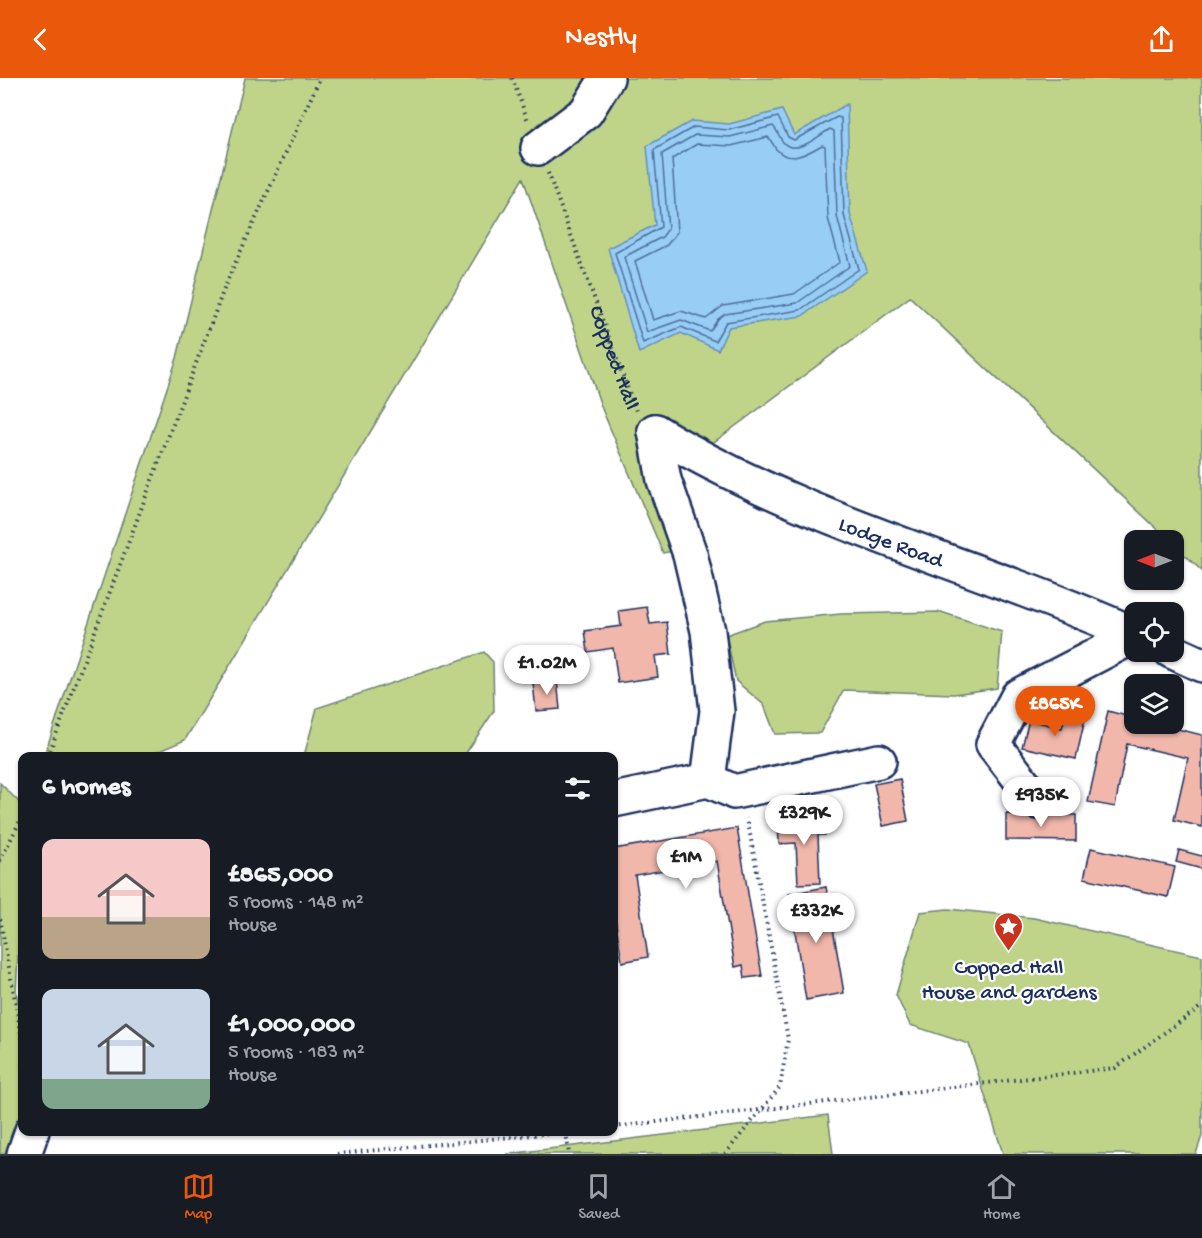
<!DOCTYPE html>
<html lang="en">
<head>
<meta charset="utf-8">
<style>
	:root { --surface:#171b24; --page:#242831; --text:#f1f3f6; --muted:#9ea1a6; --line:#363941; --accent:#ea580c }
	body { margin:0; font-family:"Gochi Hand",sans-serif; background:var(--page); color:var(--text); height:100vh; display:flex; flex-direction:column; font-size:22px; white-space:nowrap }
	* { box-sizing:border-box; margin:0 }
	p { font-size:20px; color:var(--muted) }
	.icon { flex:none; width:33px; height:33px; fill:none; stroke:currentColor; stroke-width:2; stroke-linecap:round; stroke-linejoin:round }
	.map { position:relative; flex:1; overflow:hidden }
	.panel { position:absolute; left:18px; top:674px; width:600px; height:384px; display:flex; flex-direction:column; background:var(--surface); border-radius:12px; box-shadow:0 2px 4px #0004 }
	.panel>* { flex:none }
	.needle { width:39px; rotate:270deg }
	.fabs { position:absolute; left:1124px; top:452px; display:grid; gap:12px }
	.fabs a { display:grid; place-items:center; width:60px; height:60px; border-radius:12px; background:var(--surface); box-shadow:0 2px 4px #0004; font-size:30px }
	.price { position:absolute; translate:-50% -51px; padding:0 14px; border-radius:21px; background:#fff; color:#222; font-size:20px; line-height:39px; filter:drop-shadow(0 2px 3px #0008) }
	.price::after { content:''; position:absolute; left:50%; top:36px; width:18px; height:14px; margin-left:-9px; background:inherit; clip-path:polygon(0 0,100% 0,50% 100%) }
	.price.current { background:var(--accent); color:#fff }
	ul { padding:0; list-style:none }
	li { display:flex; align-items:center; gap:18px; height:150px; padding:0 24px }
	li span { display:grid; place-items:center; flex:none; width:168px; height:120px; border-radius:12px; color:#555 }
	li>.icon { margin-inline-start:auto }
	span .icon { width:72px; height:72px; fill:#fffc; stroke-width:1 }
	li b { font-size:26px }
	h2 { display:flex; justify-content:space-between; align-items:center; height:72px; padding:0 24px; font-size:26px }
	header { display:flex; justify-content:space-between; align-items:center; height:78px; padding:0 24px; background:var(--accent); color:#fff; font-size:27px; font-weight:600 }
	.tab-bar { display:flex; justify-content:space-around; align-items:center; height:84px; border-top:2px solid var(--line); background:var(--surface); font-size:16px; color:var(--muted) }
	.tab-bar a { display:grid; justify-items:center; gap:3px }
	.tab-bar .current { color:var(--accent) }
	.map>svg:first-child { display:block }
</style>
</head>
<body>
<header><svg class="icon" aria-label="back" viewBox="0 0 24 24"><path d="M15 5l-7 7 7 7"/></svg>Nestly<svg class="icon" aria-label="share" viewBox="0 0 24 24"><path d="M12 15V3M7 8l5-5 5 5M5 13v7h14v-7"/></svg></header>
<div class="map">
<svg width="1202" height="1076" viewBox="0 0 1202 1076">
	<rect width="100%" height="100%" fill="#fff"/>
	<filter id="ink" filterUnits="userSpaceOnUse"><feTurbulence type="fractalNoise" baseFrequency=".0167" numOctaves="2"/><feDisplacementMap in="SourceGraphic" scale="12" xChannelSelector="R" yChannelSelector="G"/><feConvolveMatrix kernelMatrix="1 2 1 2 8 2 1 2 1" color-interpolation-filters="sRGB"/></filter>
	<g filter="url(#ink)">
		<path fill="#c0d489" stroke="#6e8274" stroke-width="1.5" d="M 245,0 L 1202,0 L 1202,493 L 1173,466 L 1173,462 L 1169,462 L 910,219 L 668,398 L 697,469 L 663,475 L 602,331 L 523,100 L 185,662 L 148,678 L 44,678 L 177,280 Z
			M 941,534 L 1002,554 L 997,610 L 954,616 L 844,612 L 820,655 L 775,656 L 764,627 L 736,603 L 726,557 L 765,543 L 841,536 Z
			M 484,574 L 493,584 L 494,633 L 464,678 L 304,678 L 317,630 Z
			M 0,705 L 22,727 L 22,805 L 16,914 L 22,940 L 22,1053 L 14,1076 L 0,1076 Z
			M 948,831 L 1034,840 L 1202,878 L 1202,1058 L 1196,1076 L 1003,1076 L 969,966 L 910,947 L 896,917 L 920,834 Z
			M 828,1037 L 833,1076 L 507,1076 Z"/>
		<path fill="#98cef6" stroke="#668eb9" stroke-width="1.5" d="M 847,26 L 850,136 L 867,193 L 802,238 L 729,249 L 718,272 L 681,255 L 639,275 L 608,170 L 655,147 L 647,68 L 692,43 L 729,46 L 782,32 L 794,57 Z"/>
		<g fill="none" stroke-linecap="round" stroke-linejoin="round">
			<path stroke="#4d6f9b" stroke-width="1.5" d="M 778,39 L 788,59 L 794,62 L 837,39 L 841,40 L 844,137 L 859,191 L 800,232 L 726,244 L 715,263 L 681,249 L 643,265 L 615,175 L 661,149 L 654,72 L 694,49 L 729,52 Z
				M 773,48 C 778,53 779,59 783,64 C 795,79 818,58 830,51 L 834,53 L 837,138 L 850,188 L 797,225 L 725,236 L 718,241 L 710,253 L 681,242 L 647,254 L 624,179 L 662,159 L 668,151 L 662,76 L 695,57 L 730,59 Z
				M 768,59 C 771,62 773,67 776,71 C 790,87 808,75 822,67 L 825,68 L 828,140 L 840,184 L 794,216 L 723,228 L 706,241 L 681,233 L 653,242 L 635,183 L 667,167 L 677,154 L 672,81 L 697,66 L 731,68 Z"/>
		</g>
		<path fill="#f1b7ab" stroke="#1b2f5e" stroke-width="1.5" d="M 647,529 L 650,546 L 667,544 L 671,576 L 655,578 L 658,599 L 618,605 L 613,570 L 588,574 L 585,553 L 621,548 L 619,533 Z
			M 557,602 L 560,631 L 536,633 L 533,605 Z
			M 1108,633 L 1134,640 L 1134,645 L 1154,645 L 1202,657 L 1202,749 L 1174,742 L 1188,680 L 1127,666 L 1115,729 L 1088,724 Z
			M 1065,637 L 1085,641 L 1076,681 L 1022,669 L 1029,642 L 1062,650 Z
			M 900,701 L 908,743 L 883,748 L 874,706 Z
			M 1006,736 L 1076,737 L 1076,763 L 1006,762 Z
			M 824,740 L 825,757 L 818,757 L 820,805 L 798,806 L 796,765 L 779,766 L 778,742 Z
			M 737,750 L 762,898 L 745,900 L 743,887 L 735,889 L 717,783 L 635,797 L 648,879 L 622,884 L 614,833 L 614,771 Z
			M 1091,770 L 1175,789 L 1168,819 L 1084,800 Z
			M 1179,772 L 1202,778 L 1202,791 L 1176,784 Z
			M 826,809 L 844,915 L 806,922 L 789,816 Z"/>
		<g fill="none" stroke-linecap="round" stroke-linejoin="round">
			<defs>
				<g id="minor">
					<path d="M 538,70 L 586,34 L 607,0"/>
					<path id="s2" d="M 655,353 C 804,444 976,486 1134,556"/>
					<path d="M 655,353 L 664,402 L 690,476 L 708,553 L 717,633 L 708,702"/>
					<path d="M 1171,573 L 1202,587"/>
					<path d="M 734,714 L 879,683"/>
					<path d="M 614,722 L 708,702 L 728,711"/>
					<path d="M 1038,724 L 993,666 L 1018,618 L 1134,558"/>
					<path d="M 24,1076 L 32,1053"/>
				</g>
			</defs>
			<use href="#minor" stroke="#1b2f5e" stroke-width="38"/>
			<g stroke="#1b2f5e" stroke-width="4" stroke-dasharray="1.5 4.5" stroke-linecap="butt">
				<path d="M 512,0 L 528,43"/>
				<path id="s1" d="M 548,95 L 636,333"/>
				<path d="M 48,678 L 227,203 L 320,0"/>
				<path d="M 0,783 L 22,739"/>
				<path d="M 0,841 L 22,960"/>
				<path d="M 614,1049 L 1115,990 L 1202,928"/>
				<path d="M 566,1054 L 569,1076"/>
				<path d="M 337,1076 L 573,1053"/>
				<path d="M 725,1076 L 780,1009 L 788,961 L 747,740"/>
			</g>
			<use href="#minor" stroke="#fff" stroke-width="33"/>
		</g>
	</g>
	<defs>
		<symbol id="sight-pin" viewBox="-11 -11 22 30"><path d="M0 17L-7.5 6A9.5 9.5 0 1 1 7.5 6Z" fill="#c8321e" stroke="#fff"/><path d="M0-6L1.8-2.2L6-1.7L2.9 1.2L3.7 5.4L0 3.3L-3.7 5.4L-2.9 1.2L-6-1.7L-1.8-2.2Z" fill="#fff"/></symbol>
	</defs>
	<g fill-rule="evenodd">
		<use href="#sight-pin" x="992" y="832" width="33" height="45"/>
	</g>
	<g text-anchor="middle" stroke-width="4.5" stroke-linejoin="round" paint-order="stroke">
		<g font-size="22" fill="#1b2f5e" stroke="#fff">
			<text dy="8" stroke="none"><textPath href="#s1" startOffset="196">Copped Hall</textPath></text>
			<text dy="8" stroke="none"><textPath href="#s2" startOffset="261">Lodge Road</textPath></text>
		</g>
		<g font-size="22" fill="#1b2f5e" stroke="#fff">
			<text x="1009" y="895">Copped Hall<tspan x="1009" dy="25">House and gardens</tspan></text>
		</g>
	</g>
</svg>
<div class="fabs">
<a><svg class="needle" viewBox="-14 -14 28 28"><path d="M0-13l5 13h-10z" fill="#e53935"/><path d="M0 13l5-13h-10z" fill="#9ea1a6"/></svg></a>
<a><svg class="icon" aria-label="locate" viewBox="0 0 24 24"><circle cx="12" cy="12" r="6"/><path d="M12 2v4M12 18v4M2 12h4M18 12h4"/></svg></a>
<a><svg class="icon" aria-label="layers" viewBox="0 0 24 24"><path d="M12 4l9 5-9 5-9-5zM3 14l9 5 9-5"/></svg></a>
</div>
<b class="price" style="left:547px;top:618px">£1.02M</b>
<b class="price current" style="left:1055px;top:659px">£865K</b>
<b class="price" style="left:1041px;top:750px">£935K</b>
<b class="price" style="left:804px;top:768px">£329K</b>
<b class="price" style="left:686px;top:812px">£1M</b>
<b class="price" style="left:816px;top:866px">£332K</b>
<section class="panel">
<h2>6 homes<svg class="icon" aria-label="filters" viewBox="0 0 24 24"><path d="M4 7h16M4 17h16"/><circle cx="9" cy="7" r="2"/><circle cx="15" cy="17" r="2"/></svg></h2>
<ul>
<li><span style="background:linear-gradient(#f6c9c9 65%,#b9a48a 0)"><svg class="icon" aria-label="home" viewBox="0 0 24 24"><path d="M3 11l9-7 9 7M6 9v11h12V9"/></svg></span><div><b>£865,000</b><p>5 rooms · 148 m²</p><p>House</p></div></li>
<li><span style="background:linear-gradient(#c9d6e8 75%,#7fa58c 0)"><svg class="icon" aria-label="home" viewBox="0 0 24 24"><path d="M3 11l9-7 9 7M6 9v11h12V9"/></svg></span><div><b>£1,000,000</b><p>5 rooms · 183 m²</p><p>House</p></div></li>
</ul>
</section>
</div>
<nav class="tab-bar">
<a class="current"><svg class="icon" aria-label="map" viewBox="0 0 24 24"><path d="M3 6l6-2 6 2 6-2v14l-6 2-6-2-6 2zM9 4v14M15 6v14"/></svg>Map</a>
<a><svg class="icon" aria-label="saved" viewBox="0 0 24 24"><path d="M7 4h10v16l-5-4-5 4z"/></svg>Saved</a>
<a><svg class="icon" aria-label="home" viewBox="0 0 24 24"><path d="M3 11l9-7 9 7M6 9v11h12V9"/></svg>Home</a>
</nav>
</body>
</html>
